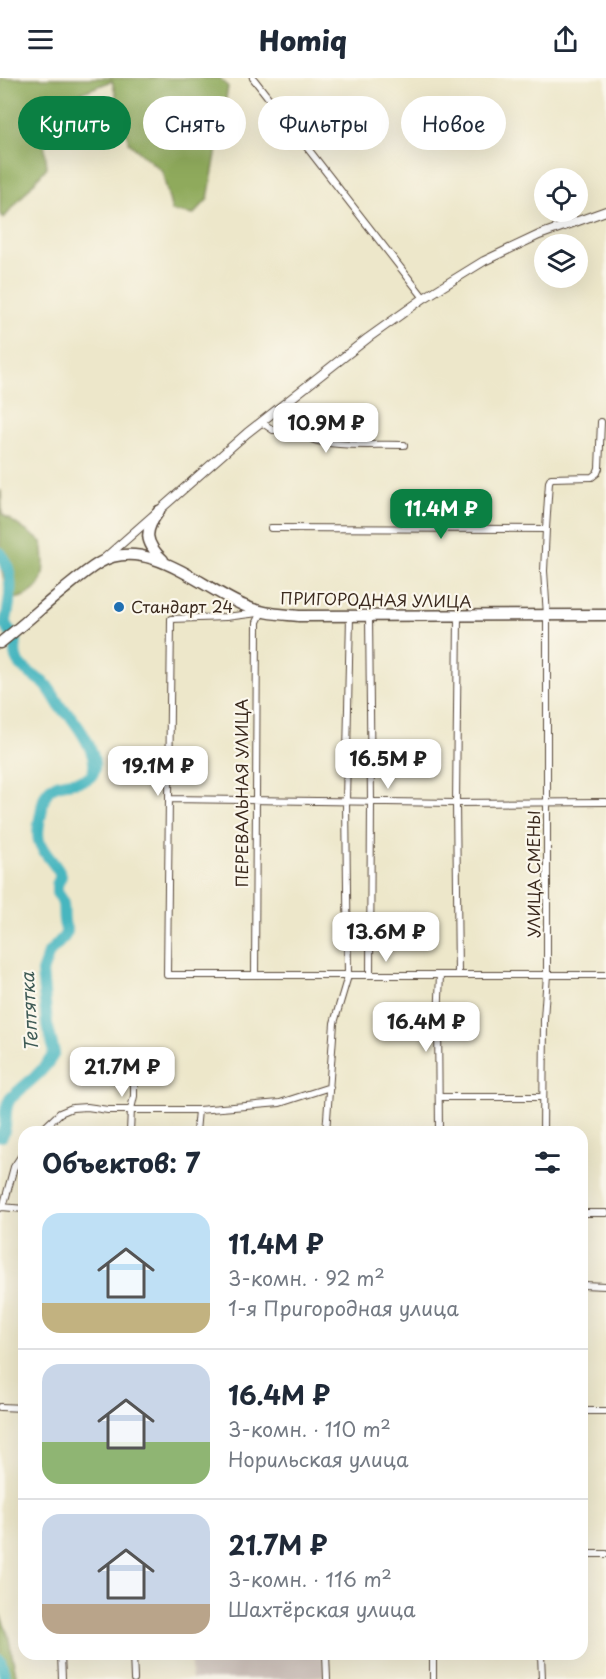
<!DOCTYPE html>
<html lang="ru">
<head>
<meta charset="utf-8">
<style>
	:root { --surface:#fff; --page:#f2f2f3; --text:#1f2937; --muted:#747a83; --line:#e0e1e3; --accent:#0b8043 }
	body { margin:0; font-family:"Playpen Sans",sans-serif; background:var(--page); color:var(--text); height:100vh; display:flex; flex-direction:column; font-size:22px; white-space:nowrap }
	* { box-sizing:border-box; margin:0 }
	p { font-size:20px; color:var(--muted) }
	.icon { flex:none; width:33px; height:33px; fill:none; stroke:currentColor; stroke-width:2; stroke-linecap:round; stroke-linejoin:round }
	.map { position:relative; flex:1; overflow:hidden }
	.panel { position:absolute; left:18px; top:1048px; width:570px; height:534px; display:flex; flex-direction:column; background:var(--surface); border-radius:18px; box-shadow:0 6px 24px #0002 }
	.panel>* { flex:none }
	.top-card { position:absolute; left:18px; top:18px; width:570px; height:54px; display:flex; gap:12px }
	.tools { position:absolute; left:534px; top:90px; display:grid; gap:12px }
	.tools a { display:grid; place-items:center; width:54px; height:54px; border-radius:50%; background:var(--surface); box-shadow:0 6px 24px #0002; font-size:30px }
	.price { position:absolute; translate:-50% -51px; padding:0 14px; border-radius:12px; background:#fff; color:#222; font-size:20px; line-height:39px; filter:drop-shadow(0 2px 3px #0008) }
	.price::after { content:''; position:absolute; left:50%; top:36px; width:18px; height:14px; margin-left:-9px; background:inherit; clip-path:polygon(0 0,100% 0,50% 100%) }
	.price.selected { background:var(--accent); color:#fff }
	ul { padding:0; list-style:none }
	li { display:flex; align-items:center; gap:18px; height:150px; padding:0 24px }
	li+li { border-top:2px solid var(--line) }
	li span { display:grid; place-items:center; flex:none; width:168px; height:120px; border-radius:18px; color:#555 }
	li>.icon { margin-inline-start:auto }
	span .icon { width:72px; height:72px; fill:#fffc; stroke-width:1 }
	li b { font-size:26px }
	h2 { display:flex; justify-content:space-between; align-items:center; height:72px; padding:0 24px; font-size:26px }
	.tag { padding:0 21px; border-radius:27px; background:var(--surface); box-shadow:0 6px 24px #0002; font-size:21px; line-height:54px }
	.tag.selected { background:var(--accent); color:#fff }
	header { display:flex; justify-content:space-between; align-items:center; height:78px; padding:0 24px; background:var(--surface); font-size:27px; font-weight:800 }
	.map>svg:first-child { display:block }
</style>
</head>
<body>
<header><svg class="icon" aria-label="menu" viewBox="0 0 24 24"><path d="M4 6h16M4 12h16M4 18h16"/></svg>Homiq<svg class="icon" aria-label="share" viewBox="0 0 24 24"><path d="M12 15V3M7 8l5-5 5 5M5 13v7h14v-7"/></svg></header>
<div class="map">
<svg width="606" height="1601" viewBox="0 0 606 1601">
	<rect width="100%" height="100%" fill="#fbf7ec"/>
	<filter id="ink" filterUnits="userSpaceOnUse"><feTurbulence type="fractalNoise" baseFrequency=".0167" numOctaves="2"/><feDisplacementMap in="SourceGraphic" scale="12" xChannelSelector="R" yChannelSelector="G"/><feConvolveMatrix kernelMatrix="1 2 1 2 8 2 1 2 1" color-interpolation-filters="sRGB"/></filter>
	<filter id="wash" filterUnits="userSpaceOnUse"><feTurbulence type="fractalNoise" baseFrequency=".008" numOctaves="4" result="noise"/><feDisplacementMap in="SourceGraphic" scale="24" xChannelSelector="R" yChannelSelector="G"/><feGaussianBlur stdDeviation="1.35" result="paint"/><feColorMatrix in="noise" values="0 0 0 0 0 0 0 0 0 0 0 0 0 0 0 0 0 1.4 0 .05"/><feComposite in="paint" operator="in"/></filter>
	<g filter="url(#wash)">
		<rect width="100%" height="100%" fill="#ede7ca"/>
		<path fill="#cec1ba" d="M 190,1577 L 323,1577 L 324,1598 L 284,1601 L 192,1601 Z"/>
		<path fill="#8faa5c" stroke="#656a3d" stroke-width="1.5" d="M 0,0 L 220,0 L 228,9 L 208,121 L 193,137 L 172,133 L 162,93 L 129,65 L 112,3 L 51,26 L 42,45 L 47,89 L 4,140 L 0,136 Z
			M 0,412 L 1,414 L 2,436 L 42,464 C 47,495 45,517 9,522 L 0,485 Z
			M 0,1536 L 8,1556 L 17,1601 L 0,1601 Z"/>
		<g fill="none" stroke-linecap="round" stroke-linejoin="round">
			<path stroke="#46b6bf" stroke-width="12" d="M 0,475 C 16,494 10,524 5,547 L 16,562 C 16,569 13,577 18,584 C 24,593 37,599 46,607 C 52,614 56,622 61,630 C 64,633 68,635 71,639 C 81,652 91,667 94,683 C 98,713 64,698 50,711 C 44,716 42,728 41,736 C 39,744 37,755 39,763 C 43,776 56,785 61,798 L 57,807 L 57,815 C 69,826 59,839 67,853 L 64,859 L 49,875 L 42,894 L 47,946 L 54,975 C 46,990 34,1000 21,1011 C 18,1014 13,1018 10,1021 C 2,1033 9,1046 2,1058 L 0,1058
				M 0,1582 L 6,1601"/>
		</g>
	</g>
	<g filter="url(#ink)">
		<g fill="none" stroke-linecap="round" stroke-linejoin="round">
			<defs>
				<path id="minor" d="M 253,0 L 424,220
					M 261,344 L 273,352 C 281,352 290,348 297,352 C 305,355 309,362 318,363 C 346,369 376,366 404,367
					M 271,450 L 546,451 L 544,493 L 547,538 L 547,896 L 544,941 L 543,1054
					M 546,451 L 549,404 L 551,400 L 592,399 L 597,395 L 599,390 L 601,344
					M 258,535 L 226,539 L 171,541 L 167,897 L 606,897
					M 369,538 L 371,723 L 370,897
					M 170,721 L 456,725 L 606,724
					M 458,896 L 456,725 L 458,539
					M 255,897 L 257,544 L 262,534
					M 439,1019 L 543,1019
					M 40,1054 L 60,1035 L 72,1030 L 87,1029 L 108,1032 L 198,1032 L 280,1025 L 330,1009
					M 130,1054 L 131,1031 L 134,1018 L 134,985
					M 196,1054 L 198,1032
					M 326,1054 L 334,945 L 348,898 L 346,723 L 350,538
					M 439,1054 L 438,942 L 440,897
					M 2,1129 L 24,1131
					M 0,1130 L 4,1126 L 14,1089 L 24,1074
					M 582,1135 L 606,1135
					M 582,1207 L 606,1208
					M 0,1329 L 24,1330
					M 582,1333 L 606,1333
					M 582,1476 L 606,1476
					M 61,1576 L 62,1601
					M 133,1576 L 134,1601
					M 326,1576 L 327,1601
					M 541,1576 L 542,1601
					M 433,1601 L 433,1576"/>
				<path id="tertiary" d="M 105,480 L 247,355 L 368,260 L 424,220 L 484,183 L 539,157 L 606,133"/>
				<path id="trunk" d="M 159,433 C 144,453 144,464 163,482
					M 0,565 C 19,550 37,534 56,518 C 70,507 84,494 99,485 C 146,456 203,511 245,528 C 263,536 280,536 299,538 L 606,537"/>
			</defs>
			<use href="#minor" stroke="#564638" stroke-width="8"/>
			<use href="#tertiary" stroke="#564638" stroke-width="10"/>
			<use href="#trunk" stroke="#564638" stroke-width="13"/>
			<use href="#minor" stroke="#fff" stroke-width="6"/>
			<use href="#tertiary" stroke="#fff" stroke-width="8"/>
			<use href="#trunk" stroke="#fff" stroke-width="10"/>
		</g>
	</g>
	<circle fill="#1f6fb2" stroke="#fbf7ec" stroke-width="2" cx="119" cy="529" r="6"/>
	<g text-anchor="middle" stroke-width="4.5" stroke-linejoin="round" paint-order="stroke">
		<g font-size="16" fill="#3b2a1e" stroke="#fbf7ec">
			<text transform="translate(376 522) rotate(1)" y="6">ПРИГОРОДНАЯ УЛИЦА</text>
			<text transform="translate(242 715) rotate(-90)" y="6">ПЕРЕВАЛЬНАЯ УЛИЦА</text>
			<text transform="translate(534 796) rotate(-90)" y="6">УЛИЦА СМЕНЫ</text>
		</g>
		<g font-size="16" fill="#3b2a1e" stroke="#fbf7ec" text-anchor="start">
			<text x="131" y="535">Стандарт 24</text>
		</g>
		<g font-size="18" font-style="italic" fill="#3f5b56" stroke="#fbf7ec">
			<text transform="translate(30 934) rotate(-93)" y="6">Тептятка</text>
		</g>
	</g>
</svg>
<div class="tools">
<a><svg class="icon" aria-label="locate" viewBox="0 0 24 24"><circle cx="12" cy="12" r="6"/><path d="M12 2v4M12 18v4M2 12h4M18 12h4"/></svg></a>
<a><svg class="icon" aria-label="layers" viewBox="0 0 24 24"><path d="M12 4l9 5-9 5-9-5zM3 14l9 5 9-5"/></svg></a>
</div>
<b class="price" style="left:326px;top:376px">10.9M ₽</b>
<b class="price selected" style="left:441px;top:462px">11.4M ₽</b>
<b class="price" style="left:388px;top:712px">16.5M ₽</b>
<b class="price" style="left:158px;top:719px">19.1M ₽</b>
<b class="price" style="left:386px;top:885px">13.6M ₽</b>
<b class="price" style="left:426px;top:975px">16.4M ₽</b>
<b class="price" style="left:122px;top:1020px">21.7M ₽</b>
<div class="top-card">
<a class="tag selected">Купить</a>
<a class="tag">Снять</a>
<a class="tag">Фильтры</a>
<a class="tag">Новое</a>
</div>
<section class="panel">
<h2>Объектов: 7<svg class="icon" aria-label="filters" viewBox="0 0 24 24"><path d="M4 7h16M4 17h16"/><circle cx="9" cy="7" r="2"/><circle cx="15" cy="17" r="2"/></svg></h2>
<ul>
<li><span style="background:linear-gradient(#bfe0f5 75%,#c2b280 0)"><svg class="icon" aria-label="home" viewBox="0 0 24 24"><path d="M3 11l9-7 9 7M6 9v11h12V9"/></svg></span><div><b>11.4M ₽</b><p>3-комн. · 92 m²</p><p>1-я Пригородная улица</p></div></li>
<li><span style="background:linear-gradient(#c9d6e8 65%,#8fb573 0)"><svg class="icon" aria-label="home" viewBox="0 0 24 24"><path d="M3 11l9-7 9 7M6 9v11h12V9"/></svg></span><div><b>16.4M ₽</b><p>3-комн. · 110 m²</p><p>Норильская улица</p></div></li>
<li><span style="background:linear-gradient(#c9d6e8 75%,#b9a48a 0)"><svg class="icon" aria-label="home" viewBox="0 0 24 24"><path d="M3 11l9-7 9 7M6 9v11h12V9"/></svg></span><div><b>21.7M ₽</b><p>3-комн. · 116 m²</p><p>Шахтёрская улица</p></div></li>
</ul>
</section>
</div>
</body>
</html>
